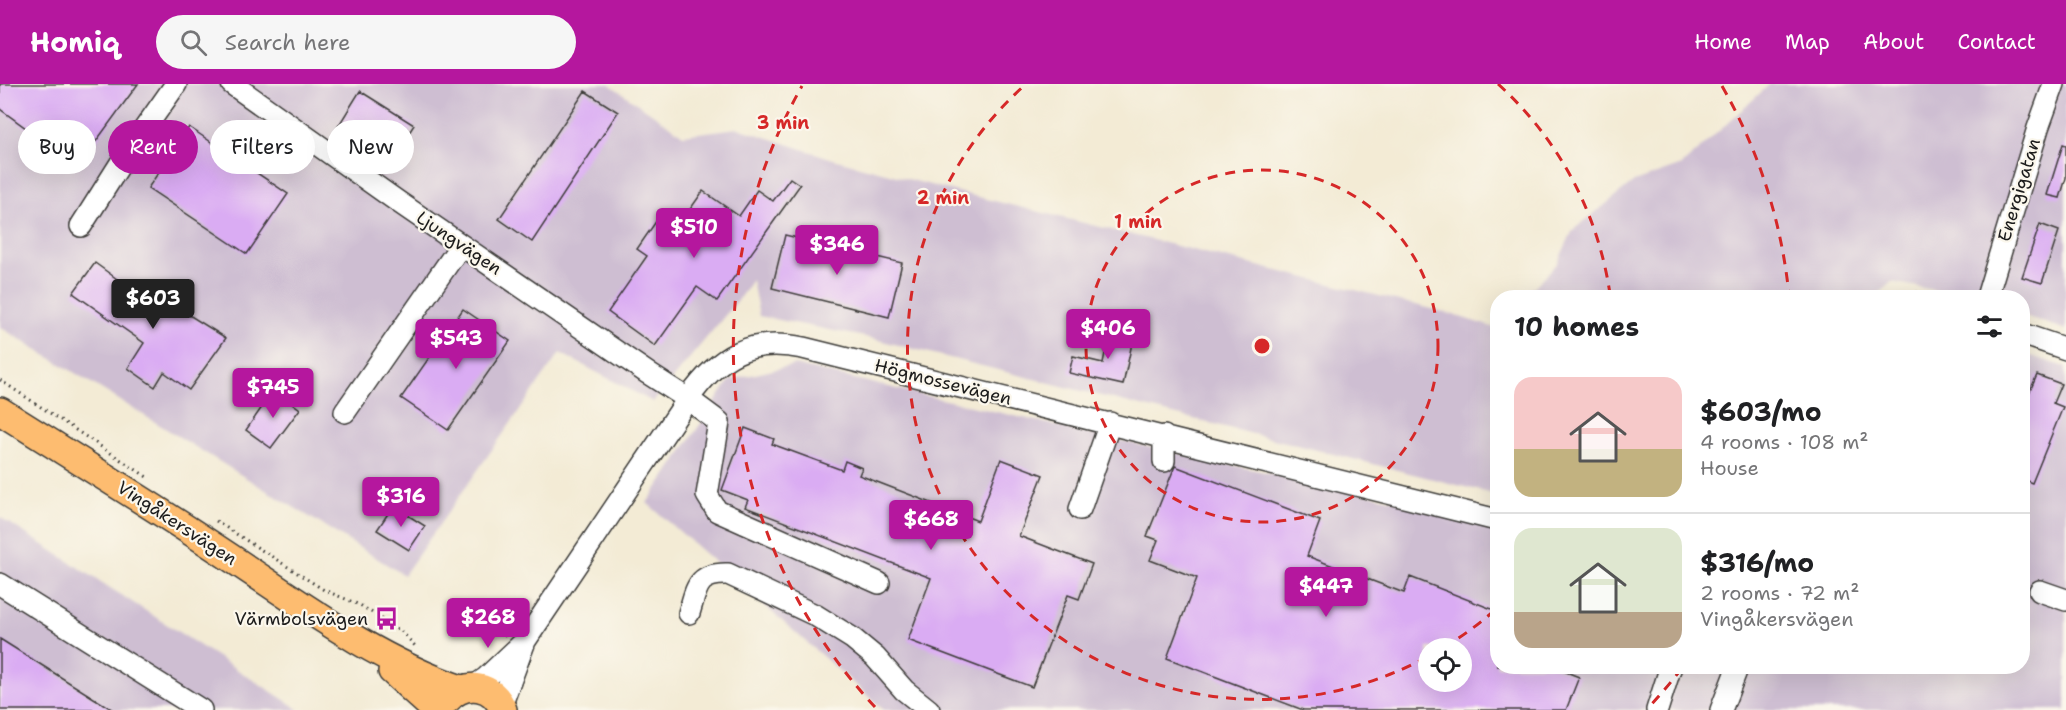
<!DOCTYPE html>
<html lang="en">
<head>
<meta charset="utf-8">
<style>
	:root { --surface:#fff; --page:#f6f6f6; --text:#202124; --muted:#757577; --line:#e0e0e0; --accent:#b5179e }
	body { margin:0; font-family:"Shantell Sans",sans-serif; background:var(--page); color:var(--text); height:100vh; display:flex; flex-direction:column; font-size:22px; white-space:nowrap }
	* { box-sizing:border-box; margin:0 }
	p { font-size:20px; color:var(--muted) }
	.icon { flex:none; width:33px; height:33px; fill:none; stroke:currentColor; stroke-width:2; stroke-linecap:round; stroke-linejoin:round }
	.map { position:relative; flex:1; overflow:hidden }
	.drawer { position:absolute; left:1490px; top:206px; width:540px; height:384px; display:flex; flex-direction:column; background:var(--surface); border-radius:24px; box-shadow:0 6px 24px #0002 }
	.drawer>* { flex:none }
	.guide { position:absolute; left:18px; top:36px; width:570px; height:54px; display:flex; gap:12px }
	.buttons { position:absolute; left:1418px; top:554px; display:grid; gap:12px }
	.buttons a { display:grid; place-items:center; width:54px; height:54px; border-radius:50%; background:var(--surface); box-shadow:0 6px 24px #0002; font-size:30px }
	.price { position:absolute; translate:-50% -51px; padding:0 14px; border-radius:6px; background:var(--accent); color:#fff; font-size:20px; line-height:39px; filter:drop-shadow(0 2px 3px #0008) }
	.price::after { content:''; position:absolute; left:50%; top:36px; width:18px; height:14px; margin-left:-9px; background:inherit; clip-path:polygon(0 0,100% 0,50% 100%) }
	.price.on { background:#222; color:#fff }
	ul { padding:0; list-style:none }
	li { display:flex; align-items:center; gap:18px; height:150px; padding:0 24px }
	li+li { border-top:2px solid var(--line) }
	li span { display:grid; place-items:center; flex:none; width:168px; height:120px; border-radius:18px; color:#555 }
	li>.icon { margin-inline-start:auto }
	span .icon { width:72px; height:72px; fill:#fffc; stroke-width:1 }
	li b { font-size:26px }
	h2 { display:flex; justify-content:space-between; align-items:center; height:72px; padding:0 24px; font-size:26px }
	.tag { padding:0 21px; border-radius:27px; background:var(--surface); box-shadow:0 6px 24px #0002; font-size:21px; line-height:54px }
	.tag.on { background:var(--accent); color:#fff }
	header { display:flex; align-items:center; gap:36px; box-sizing:border-box; height:84px; padding:0 30px; background:var(--accent); color:#fff }
	header strong { font-size:28px }
	nav { display:flex; gap:33px; margin-inline-start:auto; font-size:21px }
	.search { width:420px; height:54px; background:var(--page); display:flex; align-items:center; gap:15px; box-sizing:border-box; padding:0 21px; border-radius:33px; color:var(--muted); font-size:22px }
	.map>svg:first-child { display:block }
</style>
</head>
<body>
<header>
<strong>Homiq</strong>
<div class="search"><svg class="icon" aria-label="search" viewBox="0 0 24 24"><circle cx="10" cy="10" r="6"/><path d="M15 15l6 6"/></svg>Search here</div>
<nav><a>Home</a><a>Map</a><a>About</a><a>Contact</a></nav>
</header>
<div class="map">
<svg width="2066" height="626" viewBox="0 0 2066 626">
	<rect width="100%" height="100%" fill="#fbf7ec"/>
	<filter id="ink" filterUnits="userSpaceOnUse"><feTurbulence type="fractalNoise" baseFrequency=".0167" numOctaves="2"/><feDisplacementMap in="SourceGraphic" scale="12" xChannelSelector="R" yChannelSelector="G"/><feConvolveMatrix kernelMatrix="1 2 1 2 8 2 1 2 1" color-interpolation-filters="sRGB"/></filter>
	<filter id="wash" filterUnits="userSpaceOnUse"><feTurbulence type="fractalNoise" baseFrequency=".008" numOctaves="4" result="noise"/><feDisplacementMap in="SourceGraphic" scale="24" xChannelSelector="R" yChannelSelector="G"/><feGaussianBlur stdDeviation="1.35" result="paint"/><feColorMatrix in="noise" values="0 0 0 0 0 0 0 0 0 0 0 0 0 0 0 0 0 1.4 0 .05"/><feComposite in="paint" operator="in"/></filter>
	<g filter="url(#wash)">
		<rect width="100%" height="100%" fill="#f3ebd5"/>
		<path fill="#cebed2" fill-rule="evenodd" d="M 0,0 L 609,0 L 683,51 L 738,44 L 833,75 L 938,103 L 1444,228 L 1495,244 L 1497,241 L 1497,411 L 870,254 L 759,232 L 752,196 L 738,216 L 653,318 L 560,269 L 404,491 L 0,243 Z
			M 1770,0 L 2066,0 L 2066,246 L 2022,231 L 2022,213 L 1969,213 L 1892,198 L 1874,213 L 1524,213 L 1557,180 L 1573,146 L 1634,98 L 1682,81 Z
			M 2022,269 L 2066,283 L 2066,626 L 884,626 L 647,419 L 730,296 L 794,281 L 1149,363 L 1497,438 L 1497,582 L 2022,582 ZM 1428,564 L 1461,564 L 1461,597 L 1428,597 Z
			M 0,433 L 300,626 L 0,626 Z"/>
		<g id="blocks">
			<path fill="#daacf3" fill-rule="evenodd" d="M 0,0 L 138,0 L 78,82 L 0,25 Z
				M 360,7 L 414,41 L 387,83 L 334,49 Z
				M 585,7 L 618,28 L 532,158 L 499,135 Z
				M 189,43 L 288,110 L 247,170 L 148,104 Z
				M 2063,60 L 2066,61 L 2066,94 L 2060,114 L 2047,111 Z
				M 790,94 L 800,101 L 717,217 L 697,203 L 655,262 L 608,228 L 647,172 L 637,165 L 657,136 L 674,148 L 703,107 L 739,132 L 757,106 L 773,117 Z
				M 2040,140 L 2059,147 L 2042,199 L 2022,193 Z
				M 785,151 L 902,179 L 889,233 L 772,204 Z
				M 95,179 L 164,229 L 170,219 L 226,254 L 189,306 L 164,288 L 155,303 L 128,284 L 144,259 L 73,209 Z
				M 463,225 L 510,257 L 448,346 L 401,314 Z
				M 1110,245 L 1134,250 L 1123,301 L 1069,289 L 1073,272 L 1103,279 Z
				M 2037,291 L 2061,300 L 2053,319 L 2063,323 L 2032,399 L 2022,395 L 2022,307 L 2029,309 Z
				M 274,306 L 300,325 L 271,364 L 246,346 Z
				M 745,344 L 774,355 L 772,360 L 842,386 L 845,377 L 862,384 L 859,391 L 978,437 L 1001,375 L 1043,391 L 1019,452 L 1092,480 L 1079,515 L 1068,511 L 1032,603 L 908,556 L 931,494 L 745,423 L 748,416 L 722,406 Z
				M 1175,382 L 1320,437 L 1307,472 L 1404,509 L 1410,493 L 1497,527 L 1497,582 L 1551,582 L 1579,593 L 1566,626 L 1303,626 L 1167,574 L 1197,494 L 1150,476 L 1158,456 L 1147,452 ZM 1428,564 L 1461,564 L 1461,597 L 1428,597 Z
				M 393,422 L 425,442 L 409,466 L 377,446 Z
				M 0,555 L 113,626 L 0,626 Z"/>
		</g>
	</g>
	<g filter="url(#ink)">
		<use href="#blocks" fill-opacity="0" stroke="#3c3b38" stroke-width="1.5"/>
		<g fill="none" stroke-linecap="round" stroke-linejoin="round">
			<defs>
				<path id="minor" d="M 232,0 L 397,117 L 649,290 L 688,315 L 719,338 L 707,411 L 717,427 L 879,499
					M 81,142 L 124,74 L 176,0
					M 1987,213 L 2038,44 L 2054,0
					M 2022,250 L 2066,265
					M 345,328 L 461,161
					M 1164,377 L 1164,352
					M 1080,425 L 1110,339
					M 0,500 L 201,626
					M 2040,507 L 2066,516
					M 689,529 C 697,503 697,489 728,490 L 815,531 L 852,554 L 875,573 L 904,606 L 929,626
					M 473,603 L 486,594 L 521,561
					M 501,622 L 525,557 L 688,315 C 719,271 750,253 803,264 L 1497,436
					M 1657,626 L 1671,582
					M 1721,626 L 1738,582"/>
				<path id="major" d="M 0,327 C 76,375 153,422 228,472 C 302,521 376,576 461,605
					M 392,587 L 435,626
					M 447,616 C 465,596 494,600 503,626"/>
			</defs>
			<use href="#minor" stroke="#3c3b38" stroke-width="24"/>
			<use href="#major" stroke="#3c3b38" stroke-width="30"/>
			<path stroke="#3c3b38" stroke-width="3" stroke-dasharray="1.5 4.5" stroke-linecap="butt" d="M 1893,213 L 1915,208 L 1947,213
				M 0,296 L 150,395
				M 216,437 L 324,506 L 360,521 L 402,548 L 417,564
				M 504,552 L 526,521"/>
			<use href="#minor" stroke="#fff" stroke-width="21"/>
			<use href="#major" stroke="#fdbc70" stroke-width="27"/>
		</g>
	</g>
	<g fill="none" stroke="#d62828" stroke-width="3" stroke-dasharray="10 8">
		<circle cx="1262" cy="262" r="176"/>
		<path d="M1495 526A352 352 0 0 1 1443 564M1427 573A352 352 0 0 1 1026 0M1498 0A352 352 0 0 1 1610 210"/>
		<path d="M1682 584A529 529 0 0 1 1649 623M875 623A529 529 0 0 1 802 2M1722 2A529 529 0 0 1 1789 211"/>
	</g>
	<defs>
		<symbol id="bus-bare" viewBox="-9 -9 18 18"><path d="M-5-6H5V4H4V6H2V4H-2V6H-4V4H-5ZM-3.5-4V0h7V-4ZM-3.5 1.2v1.5H-2V1.2ZM2 1.2v1.5H3.5V1.2Z" fill="#b5179e" stroke="#fbf7ec" stroke-width="2.5" paint-order="stroke"/></symbol>
	</defs>
	<g fill-rule="evenodd">
		<use href="#bus-bare" x="370" y="518" width="33" height="33"/>
	</g>
	<g text-anchor="middle" stroke-width="4.5" stroke-linejoin="round" paint-order="stroke">
		<g font-size="18" fill="#1c1c1c" stroke="#fbf7ec">
			<text transform="translate(2019 106) rotate(-73)" y="6">Energigatan</text>
			<text transform="translate(459 159) rotate(34)" y="6">Ljungvägen</text>
			<text transform="translate(943 298) rotate(14)" y="6">Högmossevägen</text>
			<text transform="translate(177 439) rotate(33)" y="6">Vingåkersvägen</text>
		</g>
		<g font-size="18" fill="#1c1c1c" stroke="#fbf7ec" text-anchor="end">
			<text x="368" y="541">Värmbolsvägen</text>
		</g>
	</g>
	<circle cx="1262" cy="262" r="9" fill="#d62828" stroke="#fbf7ec" stroke-width="3"/>
	<g font-size="18" text-anchor="middle" font-weight="bold" fill="#d62828" stroke="#fbf7ec" stroke-width="4.5" stroke-linejoin="round" paint-order="stroke">
		<text x="783" y="45">3 min</text>
		<text x="943" y="120">2 min</text>
		<text x="1138" y="144">1 min</text>
	</g>
</svg>
<div class="buttons">
<a><svg class="icon" aria-label="locate" viewBox="0 0 24 24"><circle cx="12" cy="12" r="6"/><path d="M12 2v4M12 18v4M2 12h4M18 12h4"/></svg></a>
</div>
<b class="price" style="left:694px;top:175px">$510</b>
<b class="price" style="left:837px;top:192px">$346</b>
<b class="price on" style="left:153px;top:246px">$603</b>
<b class="price" style="left:1108px;top:276px">$406</b>
<b class="price" style="left:456px;top:286px">$543</b>
<b class="price" style="left:273px;top:335px">$745</b>
<b class="price" style="left:401px;top:444px">$316</b>
<b class="price" style="left:931px;top:467px">$668</b>
<b class="price" style="left:1326px;top:534px">$447</b>
<b class="price" style="left:488px;top:565px">$268</b>
<div class="guide">
<a class="tag">Buy</a>
<a class="tag on">Rent</a>
<a class="tag">Filters</a>
<a class="tag">New</a>
</div>
<section class="drawer">
<h2>10 homes<svg class="icon" aria-label="filters" viewBox="0 0 24 24"><path d="M4 7h16M4 17h16"/><circle cx="9" cy="7" r="2"/><circle cx="15" cy="17" r="2"/></svg></h2>
<ul>
<li><span style="background:linear-gradient(#f6c9c9 60%,#c2b280 0)"><svg class="icon" aria-label="home" viewBox="0 0 24 24"><path d="M3 11l9-7 9 7M6 9v11h12V9"/></svg></span><div><b>$603/mo</b><p>4 rooms · 108 m²</p><p>House</p></div></li>
<li><span style="background:linear-gradient(#dfe7d0 70%,#b9a48a 0)"><svg class="icon" aria-label="home" viewBox="0 0 24 24"><path d="M3 11l9-7 9 7M6 9v11h12V9"/></svg></span><div><b>$316/mo</b><p>2 rooms · 72 m²</p><p>Vingåkersvägen</p></div></li>
</ul>
</section>
</div>
</body>
</html>
